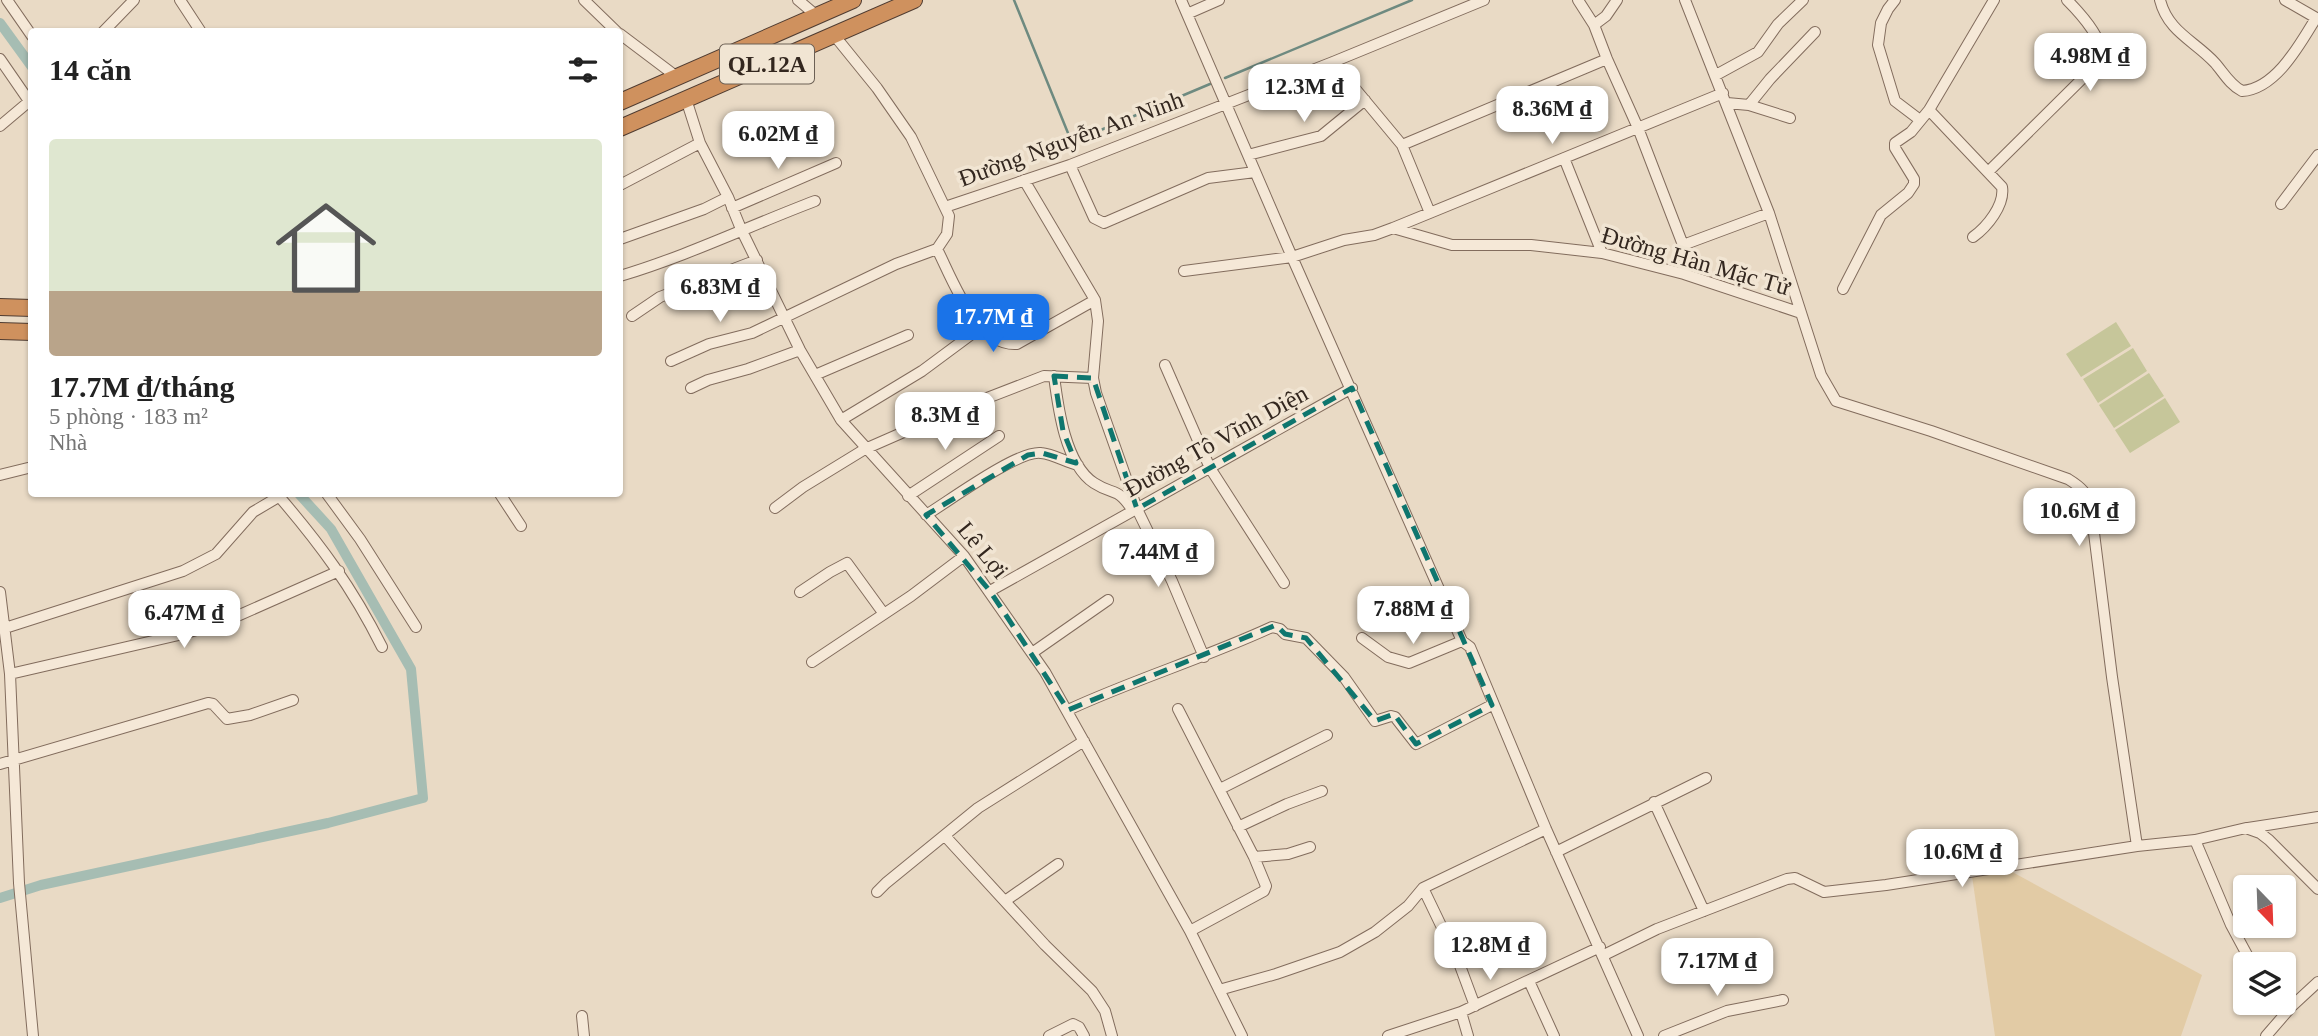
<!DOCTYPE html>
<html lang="vi">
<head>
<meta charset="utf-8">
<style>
	:root { --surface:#fff; --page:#f6f6f6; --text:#222; --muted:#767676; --accent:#1a73e8 }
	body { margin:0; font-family:Georgia,serif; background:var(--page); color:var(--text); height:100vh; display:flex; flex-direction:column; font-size:26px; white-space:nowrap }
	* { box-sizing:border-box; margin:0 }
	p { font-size:23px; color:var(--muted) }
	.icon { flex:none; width:38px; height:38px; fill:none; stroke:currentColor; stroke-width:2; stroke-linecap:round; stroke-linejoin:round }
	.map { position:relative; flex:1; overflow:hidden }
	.sheet { position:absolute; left:28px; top:28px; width:595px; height:469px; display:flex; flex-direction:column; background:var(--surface); border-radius:7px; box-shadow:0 2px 5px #0004 }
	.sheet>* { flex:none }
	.needle { width:46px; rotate:157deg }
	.buttons { position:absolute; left:2233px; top:875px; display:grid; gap:14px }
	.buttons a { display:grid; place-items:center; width:63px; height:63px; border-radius:7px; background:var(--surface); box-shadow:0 2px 5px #0004; font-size:35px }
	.price { position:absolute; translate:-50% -60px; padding:0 16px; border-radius:14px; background:#fff; color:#222; font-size:23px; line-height:46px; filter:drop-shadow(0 2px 4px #0008) }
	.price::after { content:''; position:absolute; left:50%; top:42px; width:21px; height:16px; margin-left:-10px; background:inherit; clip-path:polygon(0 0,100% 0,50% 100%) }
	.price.on { background:var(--accent); color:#fff }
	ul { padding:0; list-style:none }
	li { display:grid; align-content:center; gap:14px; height:371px; padding:0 21px }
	li span { display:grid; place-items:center; height:217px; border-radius:7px; color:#555 }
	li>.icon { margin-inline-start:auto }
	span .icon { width:126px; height:126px; fill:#fffc; stroke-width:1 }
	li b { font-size:30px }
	h2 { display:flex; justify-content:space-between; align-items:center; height:84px; padding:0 21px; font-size:30px }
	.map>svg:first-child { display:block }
</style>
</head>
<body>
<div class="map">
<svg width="2318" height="1036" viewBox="0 0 2318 1036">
	<rect width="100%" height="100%" fill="#e9dac5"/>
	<path fill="#c6c69a" d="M 2116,322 L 2131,346 L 2081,377 L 2066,354 Z
		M 2133,348 L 2147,371 L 2098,403 L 2083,379 Z
		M 2149,373 L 2164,396 L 2114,428 L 2099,405 Z
		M 2165,398 L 2180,422 L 2130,453 L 2115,430 Z"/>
	<path fill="#e2cba5" d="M 1968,848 L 2202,975 L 2181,1036 L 1995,1036 Z"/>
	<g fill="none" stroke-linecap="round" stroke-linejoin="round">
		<path stroke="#6e8a80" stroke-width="2.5" d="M 1014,0 L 1070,138 L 1077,140 L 1210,84
			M 1225,78 L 1412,0"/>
		<path stroke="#a6bdb3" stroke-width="10" d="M 0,23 L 32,67
			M 0,898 L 41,885 L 328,823 L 423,798 L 411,669 L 331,529 L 299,494"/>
		<defs>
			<path id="minor" d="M 7,0 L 32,36
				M 180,0 L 201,32
				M 584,0 L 617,32
				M 798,0 L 817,16
				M 1181,0 L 1292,257 L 1462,641 L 1470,647 L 1546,829 L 1638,1036
				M 1578,0 L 1594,25 L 1607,59 L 1638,128 L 1683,245 L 1685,257 L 1684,274
				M 1685,0 L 1769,213 L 1821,375 L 1836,401 L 1931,431 L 2068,479 C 2081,487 2088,493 2091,509 L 2112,677 L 2137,846 L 2195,840 L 2246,828 L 2260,833 L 2269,840 L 2318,889
				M 1895,0 L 1888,9 L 1881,23 L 1878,45 L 1895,101 L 1920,120
				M 2160,0 C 2168,32 2195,41 2215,63 C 2223,72 2230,85 2242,91 C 2276,89 2300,44 2316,18
				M 2285,0 L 2318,19
				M 1187,14 L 1219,0
				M 1594,25 L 1606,16 L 1617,0
				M 103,32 L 134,0
				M 620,34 L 677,77
				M 2103,54 L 2116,52 L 2133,39
				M 0,59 L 29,101
				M 1333,62 L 1402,145 L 1430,213
				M 1716,75 L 1758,52 L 1778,24 L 1803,0
				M 686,99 L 700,143 L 728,197 L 741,229 L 800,350 L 841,420 L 964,556 L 1045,672 L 1190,931 L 1242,1036
				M 1727,103 L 1749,105 L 1790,118
				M 1749,105 L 1770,79 L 1815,32
				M 1929,110 L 2002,187 C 2005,205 1987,227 1973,237
				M 0,126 L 32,99
				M 1402,145 L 1607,59
				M 1248,155 L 1321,136 L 1365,100
				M 1564,158 L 1602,253
				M 1070,165 L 1094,218 L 1104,223 L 1208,178 L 1255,172
				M 1988,172 L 2094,67 L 2103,54 C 2099,34 2081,14 2067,0
				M 1024,180 L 1095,300 L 1098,321 L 1093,378 L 1096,393 L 1137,509 L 1172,581 L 1204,657
				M 620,185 L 700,143
				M 2281,204 L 2318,155
				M 945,207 L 1070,165 L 1333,62 L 1484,0
				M 732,208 L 836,163
				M 1393,228 L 1723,93
				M 620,239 L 704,209 L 728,197
				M 1683,245 L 1769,213
				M 937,249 C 952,278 976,347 1017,344 L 1095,300
				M 1184,271 L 1292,257 L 1344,240 L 1374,235 L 1393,228 L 1452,245 L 1531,245 L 1602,253 L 1684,274 L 1801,313
				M 620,276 C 687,256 749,226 815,201
				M 1843,289 L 1881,215 L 1908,193 L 1914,184 L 1914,179 L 1895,148 L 1895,143 L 1911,132 L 1929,110 L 1994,0
				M 632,316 L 660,297 L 757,260
				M 671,361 L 709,344 L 752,333 L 896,264 L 937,249 L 947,234 L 949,216 L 911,137 L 877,88 L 834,35
				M 1165,365 L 1210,468 L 1284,583
				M 815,375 L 908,335
				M 1054,376 C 1058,407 1065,464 1094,483 C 1114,496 1117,486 1133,511
				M 691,388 L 708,380 L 748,369 L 800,350
				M 841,420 L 922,371 L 980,328
				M 0,475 L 32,467
				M 277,494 C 320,544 352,587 382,647
				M 327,494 L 360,539 L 416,627
				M 500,494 L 521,526
				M 908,496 L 999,436
				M 775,508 L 803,487 L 865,449 L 938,417 L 1044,376 L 1093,378
				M 926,515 C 949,501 1018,450 1041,453 C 1053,454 1066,462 1078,465
				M 990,591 L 1352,388
				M 0,592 L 10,674 L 19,883 L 33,1036
				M 800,592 L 830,572 L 847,563 L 884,614
				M 5,628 L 183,571 L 216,554 L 253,512 L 280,496
				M 1362,638 L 1388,657 L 1409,663 L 1462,641
				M 1032,653 L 1108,600
				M 812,662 L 911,596 L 964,556
				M 10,674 L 183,634 L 226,621 L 339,571
				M 1178,709 L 1254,857 L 1266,886 L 1264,891 L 1190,931
				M 1068,710 C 1135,679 1205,658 1272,627 L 1280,629 L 1285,634 L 1306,638 L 1344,677 L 1375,721 L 1391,716 L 1395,717 L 1416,744 L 1492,705
				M 0,764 L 208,703 L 213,704 L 227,719 L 250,715 L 293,700
				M 1220,789 L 1327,735
				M 1654,802 L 1704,911
				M 1238,827 L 1287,804 L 1322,791
				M 2248,828 L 2318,817
				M 945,836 L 1045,945 L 1092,991 L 1105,1011 L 1112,1036
				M 2195,840 L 2231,925 L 2252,964
				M 1556,852 L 1706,778
				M 1254,857 L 1288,854 L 1310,847
				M 1423,888 L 1459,963 L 1475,1006
				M 877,892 L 886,883 L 978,808 L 1084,741
				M 1005,901 L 1058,864
				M 1604,955 L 1657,929 L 1787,879 L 1795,878 L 1824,892 L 1886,885 L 2137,846
				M 1529,981 L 1554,1036
				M 1219,990 L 1276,974 L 1340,952 L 1375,932 L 1408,906 L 1423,888 L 1546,829
				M 1461,1012 L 1468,1036
				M 582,1016 L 584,1036
				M 1049,1036 L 1073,1024 L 1079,1027 L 1084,1036
				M 1388,1036 L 1461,1012 L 1600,947
				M 1664,1036 L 1727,1011 L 1783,1000
				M 2266,1036 L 2292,1006 L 2318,982"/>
			<path id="highway" d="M 620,102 L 853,0
				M 620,128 L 914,0
				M 0,307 L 32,308
				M 0,331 L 32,332"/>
		</defs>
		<use href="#minor" stroke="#826c5d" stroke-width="12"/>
		<use href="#highway" stroke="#503c31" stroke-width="18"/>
		<use href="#minor" stroke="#f5e8d7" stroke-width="10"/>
		<use href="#highway" stroke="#cf915e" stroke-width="16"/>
	</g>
	<path fill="none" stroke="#0f766e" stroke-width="5" stroke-dasharray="14 9" stroke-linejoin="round" d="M 1054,376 L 1093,378 L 1137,509 L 1352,388 L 1492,705 L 1416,744 L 1394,714 L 1375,721 L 1306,638 L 1285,634 L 1276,625 L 1068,710 L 990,591 L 926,515 L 1028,455 L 1042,453 L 1076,463 L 1063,431 Z"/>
	<g text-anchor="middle" stroke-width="7" stroke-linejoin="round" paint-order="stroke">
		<rect fill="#f1e5d3" stroke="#6c6055" stroke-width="2" x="720" y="44.5" width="94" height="39" rx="5"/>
		<g font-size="23" font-weight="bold" fill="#33271f">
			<text x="767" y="72">QL.12A</text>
		</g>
		<g font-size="24" fill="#33271f" stroke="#f1e5d3">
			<text transform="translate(1071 139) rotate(-20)" y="8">Đường Nguyễn An Ninh</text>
			<text transform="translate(1696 261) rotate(16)" y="8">Đường Hàn Mặc Tử</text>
			<text transform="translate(1216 441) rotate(-29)" y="8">Đường Tô Vĩnh Diện</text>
			<text transform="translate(983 550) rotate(51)" y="8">Lê Lợi</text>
		</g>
	</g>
</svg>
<div class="buttons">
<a><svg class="needle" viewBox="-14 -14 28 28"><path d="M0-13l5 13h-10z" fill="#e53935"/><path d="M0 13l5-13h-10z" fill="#767676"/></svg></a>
<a><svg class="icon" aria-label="layers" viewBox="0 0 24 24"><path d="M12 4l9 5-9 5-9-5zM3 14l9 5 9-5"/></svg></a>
</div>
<b class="price" style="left:2090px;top:93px">4.98M ₫</b>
<b class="price" style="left:1304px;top:124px">12.3M ₫</b>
<b class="price" style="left:1552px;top:146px">8.36M ₫</b>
<b class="price" style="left:778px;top:171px">6.02M ₫</b>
<b class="price" style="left:720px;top:324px">6.83M ₫</b>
<b class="price on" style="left:993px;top:354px">17.7M ₫</b>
<b class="price" style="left:945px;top:452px">8.3M ₫</b>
<b class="price" style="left:2079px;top:548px">10.6M ₫</b>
<b class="price" style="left:1158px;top:589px">7.44M ₫</b>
<b class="price" style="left:1413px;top:646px">7.88M ₫</b>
<b class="price" style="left:184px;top:650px">6.47M ₫</b>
<b class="price" style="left:1962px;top:889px">10.6M ₫</b>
<b class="price" style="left:1490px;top:982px">12.8M ₫</b>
<b class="price" style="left:1717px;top:998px">7.17M ₫</b>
<section class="sheet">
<h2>14 căn<svg class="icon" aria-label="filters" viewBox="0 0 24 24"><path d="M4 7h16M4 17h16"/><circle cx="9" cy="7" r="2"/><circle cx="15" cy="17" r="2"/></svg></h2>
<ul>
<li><span style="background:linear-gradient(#dfe7d0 70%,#b9a48a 0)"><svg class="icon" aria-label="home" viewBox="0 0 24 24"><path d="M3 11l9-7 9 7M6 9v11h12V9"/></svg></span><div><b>17.7M ₫/tháng</b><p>5 phòng · 183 m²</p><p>Nhà</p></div></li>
</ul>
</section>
</div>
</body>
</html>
